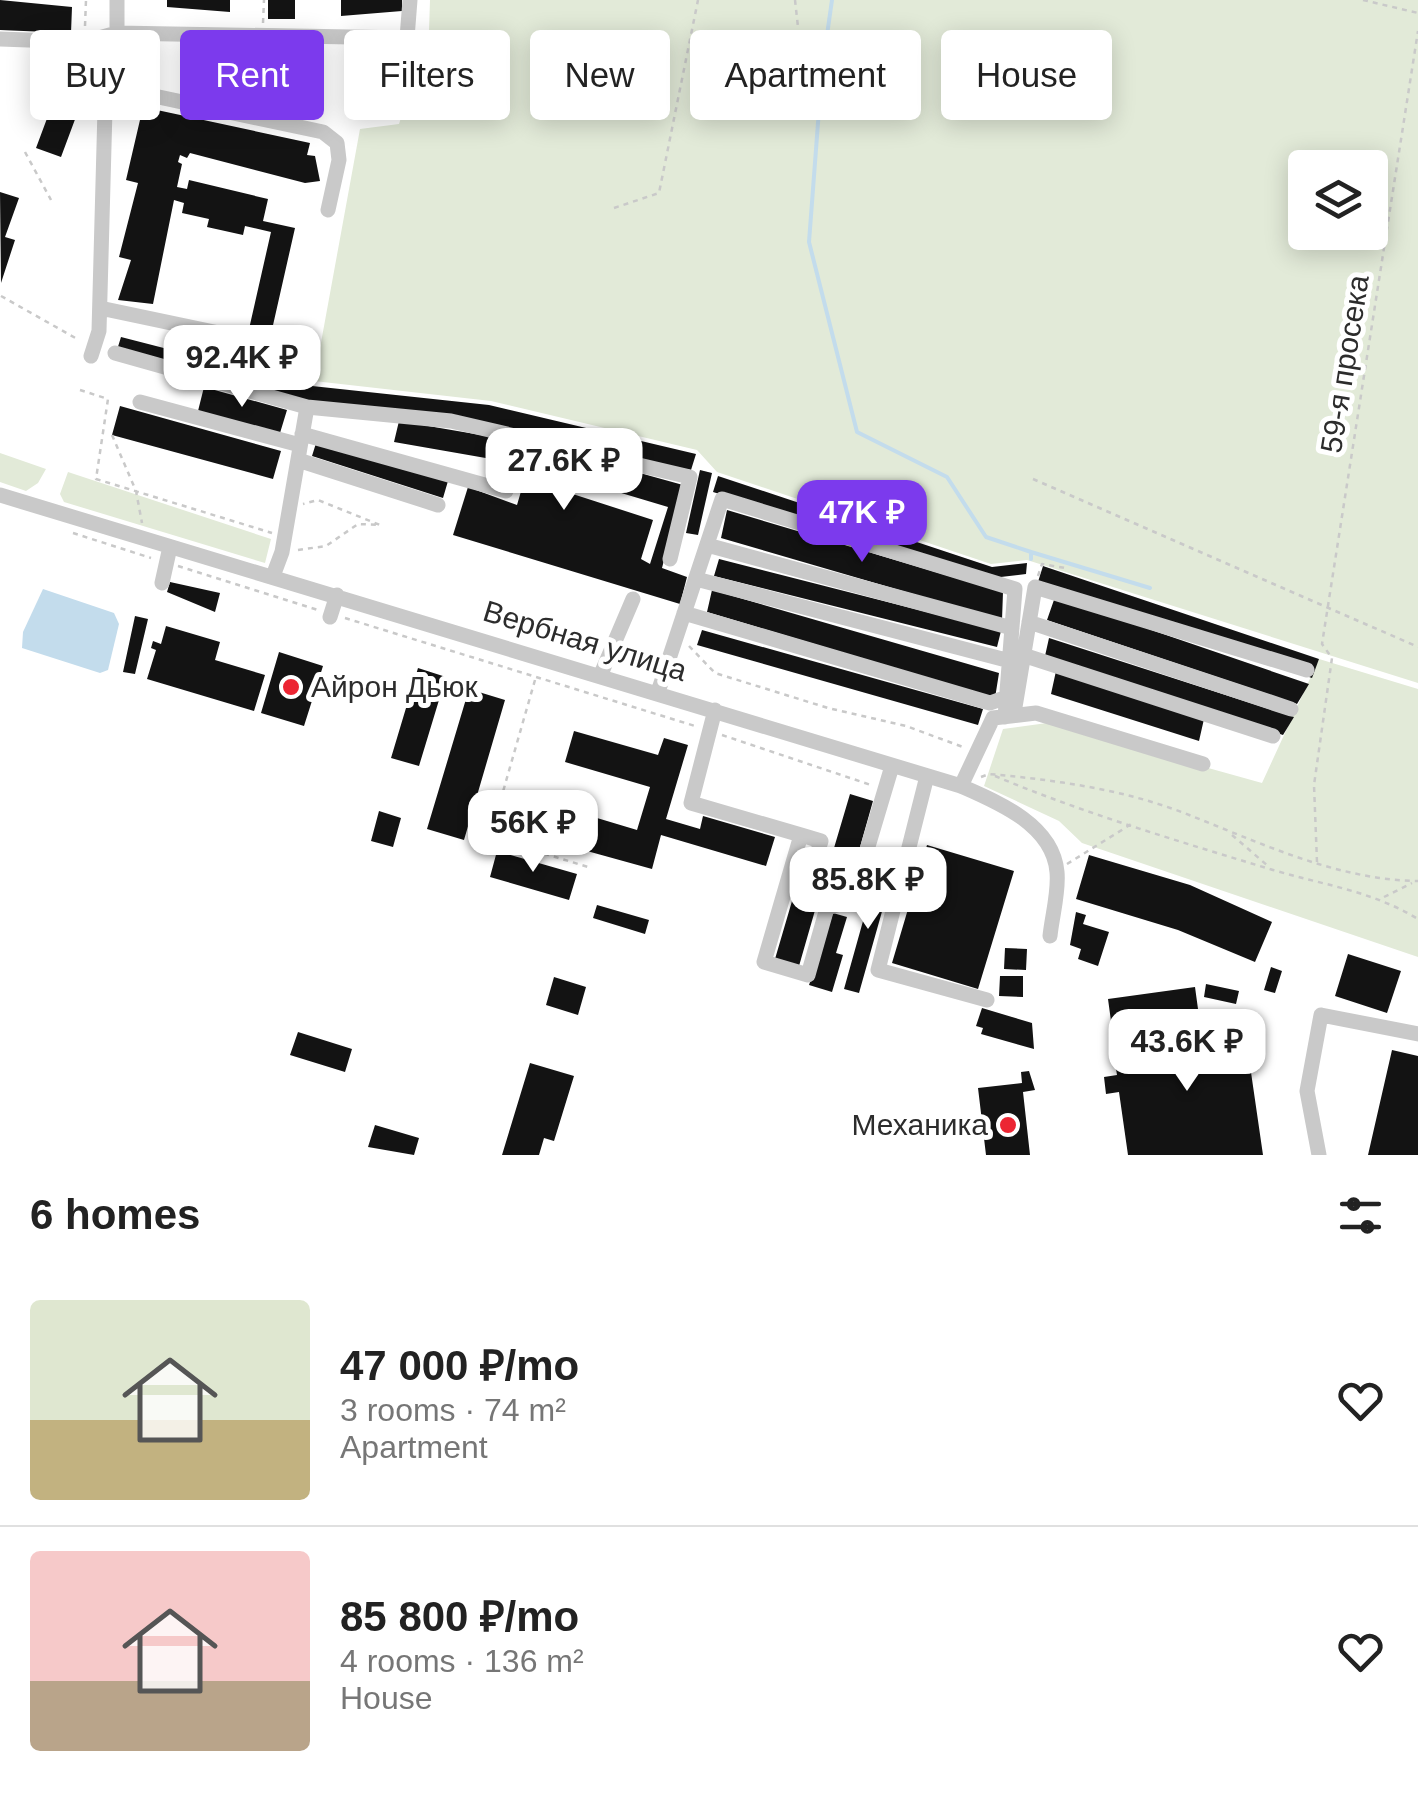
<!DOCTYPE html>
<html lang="en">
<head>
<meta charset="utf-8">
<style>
	:root { --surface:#fff; --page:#f2f2f2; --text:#222; --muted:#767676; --line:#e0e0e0; --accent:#7c3aed }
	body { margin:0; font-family:Helvetica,sans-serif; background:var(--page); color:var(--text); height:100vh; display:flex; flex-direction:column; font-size:38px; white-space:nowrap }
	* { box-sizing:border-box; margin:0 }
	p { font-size:32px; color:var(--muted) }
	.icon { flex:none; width:55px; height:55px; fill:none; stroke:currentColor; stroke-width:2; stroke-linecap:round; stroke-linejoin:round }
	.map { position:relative; height:1155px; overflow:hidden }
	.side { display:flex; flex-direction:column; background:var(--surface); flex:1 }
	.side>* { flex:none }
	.guide { position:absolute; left:30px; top:30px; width:1360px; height:90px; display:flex; gap:20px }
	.tools { position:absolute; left:1288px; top:150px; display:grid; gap:20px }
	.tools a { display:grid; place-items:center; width:100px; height:100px; border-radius:10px; background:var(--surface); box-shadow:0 5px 25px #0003; font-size:50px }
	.price { position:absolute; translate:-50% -85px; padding:0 22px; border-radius:20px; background:#fff; color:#222; font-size:32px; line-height:65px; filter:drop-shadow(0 2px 5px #0008) }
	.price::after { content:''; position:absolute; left:50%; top:60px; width:30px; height:22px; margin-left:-15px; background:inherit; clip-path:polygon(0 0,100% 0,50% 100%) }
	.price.current { background:var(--accent); color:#fff }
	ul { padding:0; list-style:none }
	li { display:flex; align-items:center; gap:30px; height:250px; padding:0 30px }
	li+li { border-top:2px solid var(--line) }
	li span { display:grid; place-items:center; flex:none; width:280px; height:200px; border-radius:10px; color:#555 }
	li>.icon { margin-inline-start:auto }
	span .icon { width:120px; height:120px; fill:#fffc; stroke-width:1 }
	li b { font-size:42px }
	h2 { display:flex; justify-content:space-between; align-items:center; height:120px; padding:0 30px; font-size:42px }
	.pill { padding:0 35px; border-radius:10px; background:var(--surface); box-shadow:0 5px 25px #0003; font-size:35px; line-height:90px }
	.pill.current { background:var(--accent); color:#fff }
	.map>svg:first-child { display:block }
</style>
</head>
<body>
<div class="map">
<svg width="1418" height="1155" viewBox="0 0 1418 1155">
	<rect width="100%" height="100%" fill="#fff"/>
	<path fill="#e2ead8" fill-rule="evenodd" d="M 430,0 L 1418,0 L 1418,683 L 1027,560 L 991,564 L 717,472 L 697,450 L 491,401 L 314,381 L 360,129 L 399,124 L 429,31 ZM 1305,168 L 1370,168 L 1370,232 L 1305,232 Z
		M 0,453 L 46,469 L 38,483 L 26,491 L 0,482 Z
		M 68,472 L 271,539 L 265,563 L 64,502 L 60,494 Z
		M 1319,659 L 1418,689 L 1418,957 L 1082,843 L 1059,821 L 984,786 L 1003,729 L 1047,723 L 1262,783 Z"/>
	<path fill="#c3dcec" d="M 43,589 L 114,613 L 119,624 L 108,670 L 100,673 L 22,648 L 23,632 Z"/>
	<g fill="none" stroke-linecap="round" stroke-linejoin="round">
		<path stroke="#c3dcec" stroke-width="4" d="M 832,0 L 822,70 L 809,242 L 857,432 L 947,477 L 986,537 L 1031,552 L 1031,559
			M 1031,552 L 1150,588"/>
	</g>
	<path fill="#131313" d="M 0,0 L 72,7 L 71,33 L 0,30 Z
		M 167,0 L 230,0 L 230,12 L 167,7 Z
		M 268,0 L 295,0 L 295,19 L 268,19 Z
		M 341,0 L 402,0 L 402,11 L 341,16 Z
		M 55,97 L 80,106 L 61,157 L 36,148 Z
		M 143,107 L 310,143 L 307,155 L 315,156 L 320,181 L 305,183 L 190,153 L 187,158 L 180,155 L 178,162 L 182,164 L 177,187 L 187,189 L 189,180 L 268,199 L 263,221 L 295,228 L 271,334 L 249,329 L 271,232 L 245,226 L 243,235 L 207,227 L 209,219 L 182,213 L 184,203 L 174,200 L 153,304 L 118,300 L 131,260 L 119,257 L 138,183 L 126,180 Z
		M 0,192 L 19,198 L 5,237 L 15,240 L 1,283 Z
		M 121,337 L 312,386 L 489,405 L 696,454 L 691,470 L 307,401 L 117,350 Z
		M 204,387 L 287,410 L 280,433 L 198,411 Z
		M 120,406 L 281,451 L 273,479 L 112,435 Z
		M 399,421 L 539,445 L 683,485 L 662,568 L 687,577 L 680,604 L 453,535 L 468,487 L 517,505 L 527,471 L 550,477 L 548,486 L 653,520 L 641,559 L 650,564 L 668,507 L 531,466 L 394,442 Z
		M 317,440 L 448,481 L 443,498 L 312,456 Z
		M 700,470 L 712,473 L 698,535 L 686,533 Z
		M 718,476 L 992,567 L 1027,563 L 1026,574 L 992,578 L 713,492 Z
		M 727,510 L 1003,592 L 1002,620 L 721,538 Z
		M 719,559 L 1001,631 L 997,647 L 714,576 Z
		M 1043,566 L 1319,659 L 1312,678 L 1037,585 Z
		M 170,582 L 220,593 L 215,612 L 167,592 Z
		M 712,590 L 999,673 L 995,698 L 707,612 Z
		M 1055,597 L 1309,684 L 1297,704 L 1047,620 Z
		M 135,616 L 148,619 L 135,674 L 123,672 Z
		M 166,626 L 220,642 L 215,660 L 265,675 L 254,711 L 147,679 L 156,650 L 151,648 L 153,641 L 161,644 Z
		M 702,630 L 983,709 L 978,725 L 697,645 Z
		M 1049,638 L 1294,717 L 1283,735 L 1045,656 Z
		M 279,652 L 323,666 L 304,726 L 261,713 Z
		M 418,668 L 446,677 L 419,766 L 391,758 Z
		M 1056,671 L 1204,719 L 1199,741 L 1051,694 Z
		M 469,689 L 505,700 L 464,840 L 427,829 Z
		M 574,731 L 658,755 L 664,738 L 688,745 L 666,819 L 700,829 L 703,816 L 775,837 L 766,866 L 661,835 L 652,869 L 587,851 L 597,818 L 637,830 L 650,787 L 565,762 Z
		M 850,794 L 873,801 L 847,893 L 822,886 L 799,966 L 775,959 L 802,867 L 826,875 Z
		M 379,811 L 401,818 L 393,847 L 371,841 Z
		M 927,845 L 1014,871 L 978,989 L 892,963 Z
		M 497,851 L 577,874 L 569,900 L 490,877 Z
		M 1089,855 L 1190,885 L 1272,922 L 1255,962 L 1178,930 L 1076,899 Z
		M 877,871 L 892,876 L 859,993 L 844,989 Z
		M 597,905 L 649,920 L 645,934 L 593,918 Z
		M 1076,912 L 1086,915 L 1083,924 L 1109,932 L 1098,966 L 1078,959 L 1081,949 L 1070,945 Z
		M 833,913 L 847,917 L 836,953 L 843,955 L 832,992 L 809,985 Z
		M 1005,948 L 1027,949 L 1026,970 L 1004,969 Z
		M 1348,954 L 1401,971 L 1387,1013 L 1335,996 Z
		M 1271,967 L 1282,971 L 1275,993 L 1264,990 Z
		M 1000,976 L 1023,976 L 1023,997 L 999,996 Z
		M 554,977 L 586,987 L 578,1015 L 546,1005 Z
		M 1206,984 L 1239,991 L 1236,1004 L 1204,997 Z
		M 1195,987 L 1198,1009 L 1111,1021 L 1108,999 Z
		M 982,1008 L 1032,1023 L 1034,1049 L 981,1034 L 983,1028 L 976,1026 Z
		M 1244,1024 L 1263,1155 L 1128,1155 L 1119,1092 L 1106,1094 L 1104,1077 L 1117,1075 L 1112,1043 Z
		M 298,1032 L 352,1049 L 345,1072 L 290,1055 Z
		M 1392,1050 L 1418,1056 L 1418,1155 L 1368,1155 Z
		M 530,1063 L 574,1076 L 554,1141 L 544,1138 L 539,1155 L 502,1155 Z
		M 1029,1071 L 1035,1090 L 1023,1092 L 1030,1155 L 986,1155 L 978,1088 L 1022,1083 L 1021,1072 Z
		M 375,1125 L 419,1138 L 414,1155 L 368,1147 Z"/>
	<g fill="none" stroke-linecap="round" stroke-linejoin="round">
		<path stroke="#c9c9c9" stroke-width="2.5" stroke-dasharray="5 5" stroke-linecap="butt" d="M 795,0 L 798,27
			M 1363,0 L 1418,13
			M 263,23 L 264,0
			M 85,26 L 86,0
			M 400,64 L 401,50
			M 317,67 L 317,49
			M 25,152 L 51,200
			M 614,208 L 659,193 L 698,0
			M 1,296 L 79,340
			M 80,390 L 108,399 L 96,479 L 272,533
			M 112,435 L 136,491 L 142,523
			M 1033,479 L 1418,647
			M 73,533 L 151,558
			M 298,550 L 326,546 L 358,524 L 380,525 L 318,500 L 303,504
			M 178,566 L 318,610
			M 1038,576 L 1042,564 L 1065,568
			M 345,618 L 695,726
			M 689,646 L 715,673 L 828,708 L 906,726 L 963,747
			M 535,680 L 490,837 L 588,867
			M 722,735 L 871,785
			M 995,776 C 1083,813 1181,842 1273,870 C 1324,885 1372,891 1418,919
			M 981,777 L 989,774 C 1055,780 1122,789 1184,813 C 1259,842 1336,880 1418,881
			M 1232,835 L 1268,866
			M 1317,862 L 1314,785 L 1332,658 L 1322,644 L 1418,31
			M 1067,864 L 1133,823
			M 1384,897 L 1412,883"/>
		<path stroke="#c9c9c9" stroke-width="15" d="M 117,0 L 117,33 L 407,38 L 410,0
			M 0,39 L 84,42 L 117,33
			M 100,308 L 280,346
			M 115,353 L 307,407
			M 91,356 L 99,331 L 105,109 L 115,92 L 126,90 L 323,132 L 337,143 L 339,160 L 328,210
			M 140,402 L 300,445
			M 302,434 L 506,491
			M 298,460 L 438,505
			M 0,495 L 961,786 C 998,802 1053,825 1057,872 C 1059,892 1052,916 1050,936
			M 707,545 L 1012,628
			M 273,576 L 282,552 L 307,407 L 451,421 L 690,477 L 670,559
			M 696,579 L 1010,661
			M 162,583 L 170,547
			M 684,613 L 990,703 L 1007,697
			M 330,617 L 337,595
			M 1029,622 L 1291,709
			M 1023,655 L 1273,736
			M 601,674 L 633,599
			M 658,692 L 722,499 L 1015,589 L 1005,717
			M 1015,707 L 1035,587 L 1307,670
			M 715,710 L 691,803 L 801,835 L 764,962 L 808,975 L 827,908 L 852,900 L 892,766
			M 927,776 L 878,970 L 987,1000
			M 961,786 L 993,718 L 1036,713 L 1203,764
			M 801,835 L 821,841 L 814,864
			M 1319,1155 L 1307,1091 L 1321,1015 L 1418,1034"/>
	</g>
	<g fill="#ec2533" stroke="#fff" stroke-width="4">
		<circle cx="291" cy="687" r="10"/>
		<circle cx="1008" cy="1125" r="10"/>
	</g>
	<g text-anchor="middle" stroke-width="10" stroke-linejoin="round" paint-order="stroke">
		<g font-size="30" fill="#2c2c2c" stroke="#fff">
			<text transform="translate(1345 364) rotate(-81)" y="10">59-я просека</text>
			<text transform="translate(585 641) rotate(17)" y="10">Вербная улица</text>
		</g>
		<g font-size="30" fill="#2c2c2c" stroke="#fff" text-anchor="start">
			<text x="311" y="697">Айрон Дьюк</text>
			<text x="988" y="1135" text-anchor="end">Механика</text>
		</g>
	</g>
</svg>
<div class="tools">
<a><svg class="icon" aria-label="layers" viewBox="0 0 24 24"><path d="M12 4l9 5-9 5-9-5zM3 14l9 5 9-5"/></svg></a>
</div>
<b class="price" style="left:242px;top:410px">92.4K ₽</b>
<b class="price" style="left:564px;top:513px">27.6K ₽</b>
<b class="price current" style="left:862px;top:565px">47K ₽</b>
<b class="price" style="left:533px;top:875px">56K ₽</b>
<b class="price" style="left:868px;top:932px">85.8K ₽</b>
<b class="price" style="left:1187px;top:1094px">43.6K ₽</b>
<div class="guide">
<a class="pill">Buy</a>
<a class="pill current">Rent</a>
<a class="pill">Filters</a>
<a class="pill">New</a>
<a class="pill">Apartment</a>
<a class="pill">House</a>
</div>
</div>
<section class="side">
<h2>6 homes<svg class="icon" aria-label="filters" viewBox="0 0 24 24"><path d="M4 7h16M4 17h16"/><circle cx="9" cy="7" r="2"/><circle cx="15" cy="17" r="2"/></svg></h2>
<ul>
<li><span style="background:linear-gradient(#dfe7d0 60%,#c2b280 0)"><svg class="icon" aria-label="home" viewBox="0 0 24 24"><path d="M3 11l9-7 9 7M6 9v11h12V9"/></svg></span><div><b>47 000 ₽/mo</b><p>3 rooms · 74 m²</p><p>Apartment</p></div><svg class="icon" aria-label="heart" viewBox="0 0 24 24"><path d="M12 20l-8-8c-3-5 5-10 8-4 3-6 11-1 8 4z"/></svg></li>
<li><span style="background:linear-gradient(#f6c9c9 65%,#b9a48a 0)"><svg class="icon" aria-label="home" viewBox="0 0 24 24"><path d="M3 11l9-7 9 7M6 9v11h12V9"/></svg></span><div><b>85 800 ₽/mo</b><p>4 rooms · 136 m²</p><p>House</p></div><svg class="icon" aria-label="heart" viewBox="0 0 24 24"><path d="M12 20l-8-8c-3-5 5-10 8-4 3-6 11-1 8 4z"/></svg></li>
</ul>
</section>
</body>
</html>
